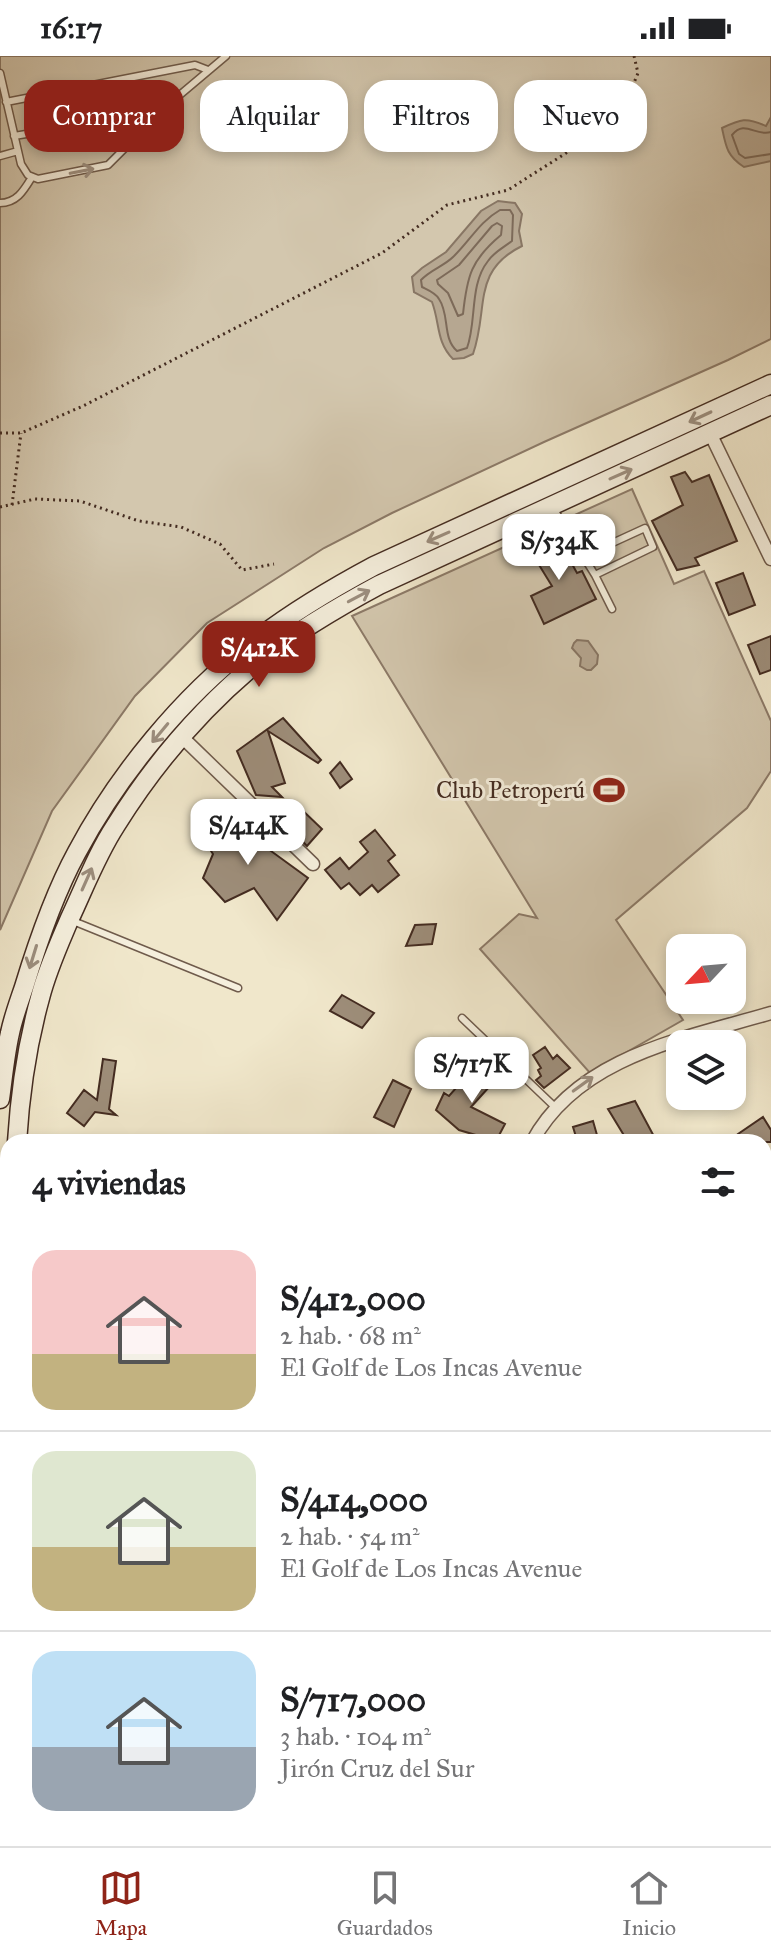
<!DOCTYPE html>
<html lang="es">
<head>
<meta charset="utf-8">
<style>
	:root { --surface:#fff; --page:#f2f2f2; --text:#202124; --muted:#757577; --line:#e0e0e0; --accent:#8f2418 }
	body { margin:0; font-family:"IM FELL Great Primer",serif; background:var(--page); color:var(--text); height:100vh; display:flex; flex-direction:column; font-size:30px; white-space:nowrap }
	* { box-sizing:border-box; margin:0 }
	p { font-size:26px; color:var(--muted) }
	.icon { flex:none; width:44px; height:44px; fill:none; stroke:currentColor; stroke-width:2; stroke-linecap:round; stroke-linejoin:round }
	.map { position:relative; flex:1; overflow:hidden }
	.details { position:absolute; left:0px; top:1078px; width:772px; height:712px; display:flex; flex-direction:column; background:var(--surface); border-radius:24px 24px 0 0; box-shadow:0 4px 12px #0003 }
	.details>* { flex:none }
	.guide { position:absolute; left:24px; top:24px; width:724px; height:72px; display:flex; gap:16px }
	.needle { width:52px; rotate:244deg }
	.buttons { position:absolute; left:666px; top:878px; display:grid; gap:16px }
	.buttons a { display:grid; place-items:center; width:80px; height:80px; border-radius:16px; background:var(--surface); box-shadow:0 4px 12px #0003; font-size:40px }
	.price { position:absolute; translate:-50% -68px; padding:0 18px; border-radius:16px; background:#fff; color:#222; font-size:26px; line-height:52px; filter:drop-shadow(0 2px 4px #0008) }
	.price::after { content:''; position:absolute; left:50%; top:48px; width:24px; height:18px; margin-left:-12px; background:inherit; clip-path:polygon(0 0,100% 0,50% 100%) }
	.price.selected { background:var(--accent); color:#fff }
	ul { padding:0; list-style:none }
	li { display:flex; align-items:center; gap:24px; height:200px; padding:0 32px }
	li+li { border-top:2px solid var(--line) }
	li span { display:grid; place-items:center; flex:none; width:224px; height:160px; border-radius:24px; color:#555 }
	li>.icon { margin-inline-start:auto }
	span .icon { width:96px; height:96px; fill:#fffc; stroke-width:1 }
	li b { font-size:34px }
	h2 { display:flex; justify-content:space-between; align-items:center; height:96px; padding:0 32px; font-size:34px }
	.chip { padding:0 28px; border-radius:24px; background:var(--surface); box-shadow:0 4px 12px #0003; font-size:28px; line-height:72px }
	.chip.selected { background:var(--accent); color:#fff }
	.status { display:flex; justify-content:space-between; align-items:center; height:56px; padding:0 40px; background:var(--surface); direction:ltr }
	.status svg { height:22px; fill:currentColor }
	.dock { display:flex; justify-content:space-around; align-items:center; height:112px; border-top:2px solid var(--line); background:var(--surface); font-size:22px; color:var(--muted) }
	.dock a { display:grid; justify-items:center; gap:4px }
	.dock .selected { color:var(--accent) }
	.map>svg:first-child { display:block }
</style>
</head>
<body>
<div class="status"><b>16:17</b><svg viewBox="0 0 49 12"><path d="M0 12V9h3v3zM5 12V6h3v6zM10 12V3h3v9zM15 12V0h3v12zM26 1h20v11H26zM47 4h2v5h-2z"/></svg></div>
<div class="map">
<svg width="771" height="1790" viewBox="0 0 771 1790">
	<rect width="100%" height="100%" fill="#f0e7cb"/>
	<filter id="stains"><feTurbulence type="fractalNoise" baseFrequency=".0025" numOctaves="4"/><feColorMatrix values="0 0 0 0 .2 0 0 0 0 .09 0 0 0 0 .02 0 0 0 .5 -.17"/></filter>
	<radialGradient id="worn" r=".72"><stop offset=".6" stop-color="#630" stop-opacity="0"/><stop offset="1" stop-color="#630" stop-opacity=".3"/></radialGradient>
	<path fill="#d3c7ae" stroke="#8c7a68" stroke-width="2" d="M 0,0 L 771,0 L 771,283 L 728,304 L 544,386 L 392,457 L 324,492 L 207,567 L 135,640 L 52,755 L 0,874 Z
		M 632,433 L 674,528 L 704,515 L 771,665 L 771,715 L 747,752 L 616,864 L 683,964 L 590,1017 L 480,893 L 519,858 L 537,862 L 352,560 Z"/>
	<path fill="#b6a791" stroke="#887664" stroke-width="2" d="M 771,61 L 771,105 L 744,111 C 727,100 726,91 722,72 C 741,63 746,61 766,70 Z
		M 498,145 L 515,147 L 522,158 L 519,175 L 522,190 C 471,215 489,253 473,298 L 464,302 L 453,303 C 436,286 440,267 432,246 L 414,236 L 412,221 L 422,212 L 446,196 L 481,155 Z
		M 577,584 L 588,585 L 598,599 L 597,608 L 591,614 L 587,614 L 580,610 L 581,602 L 572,592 L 574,587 Z"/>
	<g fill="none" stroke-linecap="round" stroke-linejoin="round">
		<path stroke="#7d6a59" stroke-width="2" d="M 771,76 C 755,81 745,63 732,79 L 739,98 L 745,102 L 771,98
			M 500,154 L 510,154 L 513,159 L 512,185 C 504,191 494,196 488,205 C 469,229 477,265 467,292 L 457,295 C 442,282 450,259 439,243 C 436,237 428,234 422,231 L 421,224 C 430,214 444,210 453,201 C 470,185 479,166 500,154 Z
			M 497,167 L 502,170 L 501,179 C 471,204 467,220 463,258 L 458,260 L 448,237 L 438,228 L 437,224 L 459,209 L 492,170 Z"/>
	</g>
	<path fill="#9d8d79" stroke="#442c21" stroke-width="2" d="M 685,416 L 692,426 L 709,419 L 737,485 L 695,502 L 699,509 L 677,514 L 652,465 L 683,449 L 671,421 Z
		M 556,479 L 577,517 L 582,515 L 596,543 L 544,568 L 531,540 L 552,530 L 528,491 Z
		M 743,517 L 755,549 L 729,559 L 716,527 Z
		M 771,580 L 771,614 L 760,618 L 748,589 Z
		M 283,662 L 321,704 L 318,707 L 268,675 L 285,727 L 272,731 L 282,741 L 256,739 L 237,695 Z
		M 340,706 L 352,723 L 340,732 L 330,717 Z
		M 299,751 L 322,773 L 307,790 L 284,767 Z
		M 212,752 L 308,822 L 277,864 L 254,832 L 225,846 L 203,822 L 213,798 L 202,781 Z
		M 375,774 L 395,799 L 388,805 L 399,819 L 378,836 L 372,829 L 360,839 L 349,827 L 341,833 L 325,814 L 340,802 L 349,813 L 368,796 L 360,786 Z
		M 436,868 L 432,888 L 406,890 L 415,869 Z
		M 342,939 L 374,957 L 362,972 L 330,955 Z
		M 545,991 L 553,1003 L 557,999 L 570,1012 L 544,1032 L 536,1024 L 541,1020 L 538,1014 L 541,1012 L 533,999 Z
		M 103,1003 L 116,1005 L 109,1053 L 116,1059 L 95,1056 L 84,1070 L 67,1057 L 84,1034 L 97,1044 Z
		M 481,1004 L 499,1020 L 471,1051 L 505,1068 L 496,1085 L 459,1074 L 436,1054 L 444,1037 L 449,1040 Z
		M 393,1024 L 411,1033 L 394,1071 L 374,1061 Z
		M 635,1045 L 657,1086 L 628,1086 L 608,1053 Z
		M 763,1061 L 771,1074 L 771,1086 L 743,1086 L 738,1078 Z
		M 593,1065 L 599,1086 L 577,1084 L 573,1071 Z"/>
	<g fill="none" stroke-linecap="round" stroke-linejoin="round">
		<defs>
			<path id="lane" d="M 0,17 L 21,108 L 28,119 L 38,123 L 108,109 L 169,48 L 226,0
				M 6,46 L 195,9 L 208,14
				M 14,80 L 160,56
				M 0,100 L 18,95
				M 0,147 C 17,147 24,134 32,121
				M 553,452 L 595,519 L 612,553
				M 584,500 L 645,472 L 653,491 L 595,519
				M 73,865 L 238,932
				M 462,962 L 556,1052
				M 0,1301 L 8,1302
				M 384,1782 L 390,1784 L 406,1782
				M 576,1782 L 579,1790
				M 443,1790 L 444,1784 L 448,1782"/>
			<path id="street" d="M 710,377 L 771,503
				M 182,681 L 313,808
				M 532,1086 C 578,1000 686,982 771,957
				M 764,1364 L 771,1364
				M 764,1404 L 771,1425
				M 409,1790 L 410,1782"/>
			<path id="secondary" d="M 0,1043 C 3,1022 5,999 10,977 C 13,962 19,946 24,931 C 38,885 54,838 77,796 C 118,719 182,641 251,588 C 289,558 331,533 374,510 L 771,328
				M 17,1086 C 20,1037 27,989 40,942 C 47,914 59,888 70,862 C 85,830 97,798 116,769 C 154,708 204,650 260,604 C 297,575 338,551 379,529 L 771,349
				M 0,1274 L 8,1223"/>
		</defs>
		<use href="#lane" stroke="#6f5b4c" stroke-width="9"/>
		<use href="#street" stroke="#6f5b4c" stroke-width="15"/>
		<use href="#secondary" stroke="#442c21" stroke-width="21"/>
		<path stroke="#442c21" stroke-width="3" stroke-dasharray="2 4" stroke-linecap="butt" d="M 0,377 L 21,377 L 83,350 L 382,197 L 447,149 L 508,134 L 574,92 L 629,39 L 638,17 L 634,0
			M 12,449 L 21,377
			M 0,451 L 35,443 L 80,445 L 139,465 L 181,471 L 220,488 L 242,514 L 274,508
			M 330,1086 L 330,1085 L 334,1086
			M 6,1522 L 8,1527
			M 2,1540 L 8,1538
			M 0,1703 L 8,1703
			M 159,1789 L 161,1782
			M 55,1790 L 58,1782
			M 220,1790 L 221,1782"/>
		<use href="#lane" stroke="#f5efdd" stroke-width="6"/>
		<use href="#street" stroke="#f5efdd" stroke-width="12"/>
		<use href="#secondary" stroke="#f5efdd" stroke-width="18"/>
	</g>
	<defs><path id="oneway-shaft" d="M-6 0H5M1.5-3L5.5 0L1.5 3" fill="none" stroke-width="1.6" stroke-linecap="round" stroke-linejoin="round" transform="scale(2)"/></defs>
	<g stroke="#9c8e7f">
		<use href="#oneway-shaft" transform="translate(82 115) rotate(-11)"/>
		<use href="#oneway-shaft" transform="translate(700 361) rotate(155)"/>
		<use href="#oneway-shaft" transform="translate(621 418) rotate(-24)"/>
		<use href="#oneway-shaft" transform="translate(438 481) rotate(156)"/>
		<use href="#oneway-shaft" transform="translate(359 540) rotate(-28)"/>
		<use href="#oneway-shaft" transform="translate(160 677) rotate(130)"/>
		<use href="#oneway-shaft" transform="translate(87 823) rotate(-66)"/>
		<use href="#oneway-shaft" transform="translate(33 901) rotate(107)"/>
		<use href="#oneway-shaft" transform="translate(583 1028) rotate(-36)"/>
	</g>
	<defs>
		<symbol id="stadium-bare" viewBox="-9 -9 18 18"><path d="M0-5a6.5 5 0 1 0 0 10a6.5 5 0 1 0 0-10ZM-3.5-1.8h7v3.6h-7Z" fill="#8f2418" stroke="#f5efdd" stroke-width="2.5" paint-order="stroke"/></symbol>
	</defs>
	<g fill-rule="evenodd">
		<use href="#stadium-bare" x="587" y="712" width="44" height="44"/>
	</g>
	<g text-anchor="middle" stroke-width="6" stroke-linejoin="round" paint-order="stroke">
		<g font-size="24" fill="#442c21" stroke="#f5efdd" text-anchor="end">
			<text x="585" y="742">Club Petroperú</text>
		</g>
	</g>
	<rect width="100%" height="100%" filter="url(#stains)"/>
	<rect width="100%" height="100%" fill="url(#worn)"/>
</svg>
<div class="buttons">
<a><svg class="needle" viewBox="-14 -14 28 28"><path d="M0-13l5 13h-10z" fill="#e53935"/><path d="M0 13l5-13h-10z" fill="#757577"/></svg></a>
<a><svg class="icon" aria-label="layers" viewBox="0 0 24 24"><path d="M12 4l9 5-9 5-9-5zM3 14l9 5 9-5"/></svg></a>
</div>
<b class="price" style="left:559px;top:526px">S/534K</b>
<b class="price selected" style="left:259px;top:633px">S/412K</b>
<b class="price" style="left:248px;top:811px">S/414K</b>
<b class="price" style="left:472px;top:1049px">S/717K</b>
<div class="guide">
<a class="chip selected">Comprar</a>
<a class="chip">Alquilar</a>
<a class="chip">Filtros</a>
<a class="chip">Nuevo</a>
</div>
<section class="details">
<h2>4 viviendas<svg class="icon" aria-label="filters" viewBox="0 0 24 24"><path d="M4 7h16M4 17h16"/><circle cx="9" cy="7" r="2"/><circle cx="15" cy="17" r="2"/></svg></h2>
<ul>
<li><span style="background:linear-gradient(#f6c9c9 65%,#c2b280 0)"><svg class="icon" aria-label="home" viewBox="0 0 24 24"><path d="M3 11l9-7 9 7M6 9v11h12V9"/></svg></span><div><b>S/412,000</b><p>2 hab. · 68 m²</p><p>El Golf de Los Incas Avenue</p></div></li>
<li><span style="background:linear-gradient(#dfe7d0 60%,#c2b280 0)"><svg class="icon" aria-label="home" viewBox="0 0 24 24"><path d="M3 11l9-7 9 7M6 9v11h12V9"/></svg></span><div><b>S/414,000</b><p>2 hab. · 54 m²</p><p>El Golf de Los Incas Avenue</p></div></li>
<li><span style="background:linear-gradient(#bfe0f5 60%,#9aa5b1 0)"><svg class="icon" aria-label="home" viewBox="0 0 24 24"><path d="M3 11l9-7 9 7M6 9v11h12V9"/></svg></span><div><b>S/717,000</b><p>3 hab. · 104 m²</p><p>Jirón Cruz del Sur</p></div></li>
</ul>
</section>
</div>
<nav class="dock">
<a class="selected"><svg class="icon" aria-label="map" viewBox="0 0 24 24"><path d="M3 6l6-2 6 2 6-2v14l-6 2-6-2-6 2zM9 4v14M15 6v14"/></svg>Mapa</a>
<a><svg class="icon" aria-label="saved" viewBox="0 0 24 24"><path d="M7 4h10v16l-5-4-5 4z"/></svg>Guardados</a>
<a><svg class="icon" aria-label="home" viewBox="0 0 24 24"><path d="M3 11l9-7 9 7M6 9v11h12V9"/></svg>Inicio</a>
</nav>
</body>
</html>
